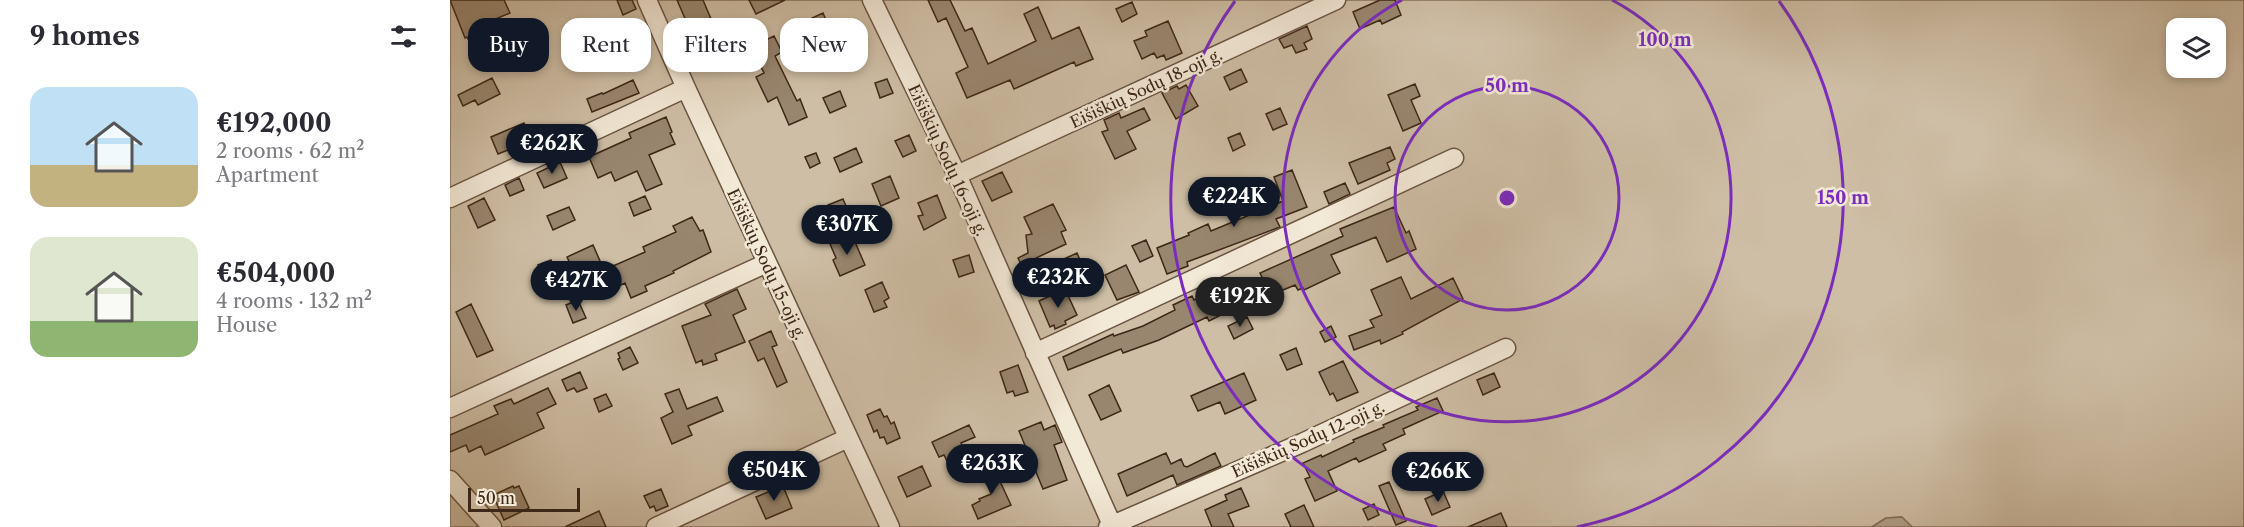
<!DOCTYPE html>
<html lang="en">
<head>
<meta charset="utf-8">
<style>
	:root { --surface:#fff; --page:#f2f2f3; --text:#2b2b33; --muted:#7c7c81; --accent:#111827 }
	body { margin:0; font-family:"Libre Caslon Text",serif; background:var(--page); color:var(--text); height:100vh; display:flex; flex-direction:column; font-size:22px; white-space:nowrap }
	* { box-sizing:border-box; margin:0 }
	p { font-size:20px; color:var(--muted) }
	.icon { flex:none; width:33px; height:33px; fill:none; stroke:currentColor; stroke-width:2; stroke-linecap:round; stroke-linejoin:round }
	.map { position:relative; flex:1; overflow:hidden }
	.details { display:flex; flex-direction:column; background:var(--surface); width:450px }
	.details>* { flex:none }
	.top-card { position:absolute; left:18px; top:18px; width:570px; height:54px; display:flex; gap:12px }
	.tools { position:absolute; left:1716px; top:18px; display:grid; gap:12px }
	.tools a { display:grid; place-items:center; width:60px; height:60px; border-radius:12px; background:var(--surface); box-shadow:0 3px 9px #0003; font-size:30px }
	.scale { position:absolute; left:18px; bottom:15px; width:112px; box-sizing:border-box; padding-left:6px; border:3px solid #3d2716; border-top:0; font-size:16px; line-height:21px; white-space:nowrap; color:#3d2716; -webkit-text-stroke:4px #f3e9d7; paint-order:stroke }
	.price { position:absolute; translate:-50% -51px; padding:0 14px; border-radius:21px; background:var(--accent); color:#fff; font-size:20px; line-height:39px; filter:drop-shadow(0 2px 3px #0008) }
	.price::after { content:''; position:absolute; left:50%; top:36px; width:18px; height:14px; margin-left:-9px; background:inherit; clip-path:polygon(0 0,100% 0,50% 100%) }
	.price.on { background:#222; color:#fff }
	ul { padding:0; list-style:none }
	li { display:flex; align-items:center; gap:18px; height:150px; padding:0 30px }
	li span { display:grid; place-items:center; flex:none; width:168px; height:120px; border-radius:18px; color:#555 }
	li>.icon { margin-inline-start:auto }
	span .icon { width:72px; height:72px; fill:#fffc; stroke-width:1 }
	li b { font-size:26px }
	h2 { display:flex; justify-content:space-between; align-items:center; height:72px; padding:0 30px; font-size:26px }
	.pill { padding:0 21px; border-radius:18px; background:var(--surface); box-shadow:0 3px 9px #0003; font-size:21px; line-height:54px }
	.pill.on { background:var(--accent); color:#fff }
	main { display:flex; flex:1; min-height:0 }
	.map>svg:first-child { display:block }
</style>
</head>
<body>
<main>
<section class="details">
<h2>9 homes<svg class="icon" aria-label="filters" viewBox="0 0 24 24"><path d="M4 7h16M4 17h16"/><circle cx="9" cy="7" r="2"/><circle cx="15" cy="17" r="2"/></svg></h2>
<ul>
<li><span style="background:linear-gradient(#bfe0f5 65%,#c2b280 0)"><svg class="icon" aria-label="home" viewBox="0 0 24 24"><path d="M3 11l9-7 9 7M6 9v11h12V9"/></svg></span><div><b>€192,000</b><p>2 rooms · 62 m²</p><p>Apartment</p></div></li>
<li><span style="background:linear-gradient(#dfe7d0 70%,#8fb573 0)"><svg class="icon" aria-label="home" viewBox="0 0 24 24"><path d="M3 11l9-7 9 7M6 9v11h12V9"/></svg></span><div><b>€504,000</b><p>4 rooms · 132 m²</p><p>House</p></div></li>
</ul>
</section>
<div class="map">
<svg width="1794" height="527" viewBox="0 0 1794 527">
	<rect width="100%" height="100%" fill="#ecddc2"/>
	<filter id="stains"><feTurbulence type="fractalNoise" baseFrequency=".00333" numOctaves="4"/><feColorMatrix values="0 0 0 0 .2 0 0 0 0 .09 0 0 0 0 .02 0 0 0 .5 -.17"/></filter>
	<radialGradient id="worn" r=".72"><stop offset=".6" stop-color="#630" stop-opacity="0"/><stop offset="1" stop-color="#630" stop-opacity=".3"/></radialGradient>
	<path fill="#cebea5" stroke="#86725e" stroke-width="1.5" fill-rule="evenodd" d="M 0,0 L 1794,0 L 1794,527 L 1462,527 L 1451,517 L 1436,518 L 1422,527 L 0,527 ZM 1726,28 L 1766,28 L 1766,68 L 1726,68 Z"/>
	<path fill="#b09f88" stroke="#826f5a" stroke-width="1.5" d="M 1452,517 L 1462,527 L 1422,527 L 1436,518 Z"/>
	<path fill="#98866f" stroke="#3d2716" stroke-width="1.5" d="M 0,0 L 54,0 L 60,13 L 36,23 L 38,28 L 30,31 L 33,38 L 20,43 L 17,37 L 15,38 Z
		M 167,0 L 182,0 L 186,9 L 173,15 Z
		M 227,0 L 253,0 L 272,45 L 256,53 L 253,46 L 250,47 L 246,36 L 243,37 Z
		M 299,0 L 335,0 L 306,14 Z
		M 478,0 L 500,0 L 515,31 L 522,28 L 538,64 L 586,41 L 574,14 L 588,7 L 602,39 L 629,27 L 643,59 L 626,66 L 624,62 L 564,89 L 560,80 L 517,98 L 506,73 L 518,67 L 496,18 L 488,22 Z
		M 930,0 L 945,0 L 951,15 L 932,24 L 930,20 L 910,29 L 903,12 Z
		M 682,2 L 687,14 L 672,22 L 666,9 Z
		M 373,13 L 384,39 L 361,50 L 349,24 Z
		M 718,21 L 732,53 L 716,60 L 714,55 L 707,58 L 704,53 L 692,59 L 684,41 L 697,36 L 695,31 Z
		M 404,23 L 413,43 L 400,49 L 391,28 Z
		M 857,26 L 862,39 L 854,43 L 857,49 L 846,53 L 842,45 L 834,48 L 829,39 Z
		M 324,36 L 332,52 L 325,56 L 347,101 L 350,99 L 357,117 L 339,125 L 327,97 L 318,102 L 306,77 L 314,73 L 301,47 Z
		M 791,69 L 797,82 L 780,90 L 774,77 Z
		M 42,78 L 50,94 L 28,105 L 25,100 L 13,106 L 8,95 Z
		M 437,79 L 443,93 L 430,98 L 425,83 Z
		M 183,80 L 189,93 L 142,112 L 137,99 L 152,93 L 153,94 Z
		M 965,84 L 970,96 L 961,100 L 971,123 L 953,131 L 938,95 Z
		M 736,85 L 748,106 L 726,119 L 712,93 L 727,86 L 729,89 Z
		M 390,91 L 396,106 L 380,113 L 373,98 Z
		M 694,108 L 700,120 L 677,131 L 686,149 L 665,159 L 652,132 L 658,130 L 654,120 L 669,113 L 671,118 Z
		M 830,108 L 837,124 L 823,130 L 816,114 Z
		M 216,117 L 222,132 L 220,133 L 225,144 L 199,155 L 212,184 L 196,191 L 187,171 L 165,181 L 161,172 L 148,178 L 139,157 L 181,138 L 179,133 Z
		M 74,123 L 81,141 L 48,154 L 41,137 Z
		M 790,133 L 795,145 L 783,151 L 778,138 Z
		M 459,135 L 466,151 L 453,157 L 445,141 Z
		M 940,147 L 945,159 L 937,163 L 940,170 L 908,184 L 899,163 Z
		M 406,148 L 412,162 L 390,172 L 384,158 Z
		M 366,153 L 370,163 L 360,168 L 355,157 Z
		M 110,162 L 117,178 L 94,188 L 87,173 Z
		M 842,170 L 857,207 L 826,219 L 830,227 L 737,262 L 738,266 L 717,274 L 707,248 L 739,235 L 738,233 L 758,224 L 761,231 L 833,201 L 824,177 Z
		M 552,172 L 562,192 L 542,201 L 532,181 Z
		M 440,176 L 449,198 L 431,206 L 422,184 Z
		M 69,178 L 74,190 L 60,196 L 55,185 Z
		M 895,183 L 900,194 L 879,204 L 874,192 Z
		M 487,195 L 496,218 L 474,230 L 468,216 L 473,215 L 468,203 Z
		M 195,196 L 201,209 L 184,216 L 179,203 Z
		M 34,198 L 45,220 L 28,228 L 18,206 Z
		M 393,199 L 399,213 L 383,219 L 378,205 Z
		M 603,204 L 616,230 L 611,232 L 616,244 L 586,258 L 589,263 L 585,265 L 587,269 L 576,275 L 568,258 L 578,253 L 576,235 L 582,234 L 574,217 Z
		M 119,207 L 125,220 L 103,230 L 97,216 Z
		M 944,207 L 956,233 L 959,231 L 966,249 L 937,262 L 926,237 L 881,255 L 890,273 L 854,290 L 853,288 L 848,290 L 845,285 L 821,295 L 810,273 L 893,236 L 890,229 Z
		M 242,217 L 250,231 L 253,230 L 261,252 L 223,271 L 224,273 L 195,286 L 197,291 L 181,298 L 175,283 L 152,294 L 142,274 L 128,280 L 117,257 L 143,245 L 154,270 L 195,252 L 193,247 L 226,232 L 223,226 Z
		M 402,235 L 415,265 L 390,276 L 383,260 L 386,258 L 380,244 Z
		M 696,240 L 703,256 L 690,262 L 682,246 Z
		M 627,253 L 636,274 L 623,280 L 614,259 Z
		M 519,255 L 524,272 L 509,277 L 503,260 Z
		M 101,260 L 107,273 L 95,279 L 88,265 Z
		M 676,265 L 689,292 L 667,300 L 655,275 Z
		M 951,277 L 961,299 L 1003,278 L 1013,299 L 952,332 L 953,334 L 931,344 L 930,340 L 904,350 L 899,336 L 924,327 L 920,320 L 932,315 L 921,290 Z
		M 432,282 L 439,298 L 434,301 L 437,307 L 424,312 L 415,290 Z
		M 287,289 L 296,309 L 283,315 L 295,342 L 265,354 L 267,360 L 253,365 L 252,360 L 246,363 L 232,326 L 261,315 L 255,304 Z
		M 615,289 L 627,315 L 615,321 L 616,324 L 605,329 L 604,325 L 600,327 L 589,301 Z
		M 764,291 L 775,313 L 759,321 L 757,317 L 709,340 L 673,353 L 671,349 L 618,370 L 613,357 L 663,334 L 664,336 L 693,326 L 725,310 L 723,305 L 742,296 L 744,300 Z
		M 128,300 L 136,318 L 123,323 L 116,305 Z
		M 21,304 L 43,350 L 27,357 L 6,312 Z
		M 797,317 L 803,329 L 784,339 L 778,326 Z
		M 881,326 L 886,337 L 875,342 L 870,332 Z
		M 321,331 L 327,345 L 322,347 L 337,382 L 327,387 L 314,358 L 308,361 L 299,341 Z
		M 180,347 L 188,363 L 173,370 L 168,359 L 170,358 L 168,353 Z
		M 846,348 L 852,364 L 837,370 L 830,355 Z
		M 893,361 L 908,392 L 887,401 L 883,393 L 880,395 L 869,372 Z
		M 568,365 L 578,392 L 565,396 L 563,391 L 557,393 L 550,372 Z
		M 130,372 L 137,388 L 127,392 L 124,388 L 117,391 L 112,380 Z
		M 794,373 L 806,400 L 775,414 L 770,402 L 748,411 L 741,396 Z
		M 1044,373 L 1050,387 L 1033,395 L 1027,380 Z
		M 659,385 L 671,411 L 651,420 L 639,395 Z
		M 98,388 L 106,404 L 87,413 L 94,428 L 35,455 L 31,446 L 19,452 L 16,445 L 0,452 L 0,435 L 48,414 L 44,406 L 61,399 L 64,404 Z
		M 229,389 L 237,409 L 267,397 L 273,411 L 238,426 L 242,435 L 222,444 L 211,418 L 223,412 L 215,394 Z
		M 156,394 L 162,406 L 149,412 L 144,399 Z
		M 987,398 L 993,411 L 953,429 L 955,434 L 933,444 L 936,450 L 909,462 L 906,458 L 878,471 L 887,491 L 865,501 L 855,479 L 860,477 L 853,463 L 871,455 L 872,457 L 904,442 L 903,440 L 934,427 L 933,425 L 968,410 L 966,407 Z
		M 430,409 L 434,417 L 437,416 L 441,424 L 444,422 L 450,438 L 437,444 L 434,437 L 430,438 L 427,430 L 424,432 L 417,415 Z
		M 591,422 L 594,430 L 605,425 L 612,442 L 604,445 L 617,480 L 593,489 L 569,431 Z
		M 519,425 L 525,437 L 511,443 L 518,459 L 500,467 L 494,455 L 489,457 L 482,442 Z
		M 309,452 L 314,464 L 298,472 L 294,463 L 299,460 L 297,456 Z
		M 716,453 L 721,464 L 731,459 L 734,466 L 737,467 L 765,453 L 771,466 L 727,485 L 723,475 L 677,496 L 668,474 Z
		M 542,464 L 561,505 L 528,519 L 522,505 L 530,501 L 529,499 L 541,494 L 531,469 Z
		M 472,466 L 481,486 L 457,497 L 448,477 Z
		M 939,482 L 956,521 L 946,525 L 929,486 Z
		M 63,486 L 64,488 L 69,486 L 79,508 L 54,520 L 45,500 L 33,500 Z
		M 333,486 L 342,508 L 316,519 L 306,497 Z
		M 791,488 L 799,506 L 778,514 L 784,527 L 762,527 L 755,510 L 777,500 L 775,495 Z
		M 211,489 L 218,506 L 206,511 L 204,506 L 200,508 L 194,496 Z
		M 993,491 L 1000,507 L 982,515 L 975,499 Z
		M 924,504 L 929,515 L 918,520 L 913,509 Z
		M 854,505 L 864,527 L 841,527 L 835,514 Z
		M 149,511 L 156,527 L 115,527 Z
		M 1051,513 L 1057,527 L 1018,527 Z"/>
	<g fill="none" stroke-linecap="round" stroke-linejoin="round">
		<defs>
			<path id="street" d="M 197,0 L 236,88 L 440,527
				M 422,0 L 507,175 L 662,525
				M 507,175 L 886,0
				M 0,198 L 236,88
				M 585,353 L 1004,158
				M 0,408 L 317,263
				M 0,480 L 42,527
				M 206,527 L 398,438
				M 658,527 L 852,443 L 1056,348"/>
		</defs>
		<use href="#street" stroke="#695441" stroke-width="21"/>
		<use href="#street" stroke="#f3e9d7" stroke-width="18"/>
	</g>
	<g fill="none" stroke="#7b2cbf" stroke-width="3">
		<circle cx="1057" cy="198" r="112"/>
		<path d="M1162 0A224 224 0 1 1 952 0"/>
		<path d="M987 527A336 336 0 0 1 785 1M1329 1A336 336 0 0 1 1127 527"/>
	</g>
	<g text-anchor="middle" stroke-width="5" stroke-linejoin="round" paint-order="stroke">
		<g font-size="16" fill="#3d2716" stroke="#f3e9d7">
			<text transform="translate(696 88) rotate(-25)" y="6">Eišiškių Sodų 18-oji g.</text>
			<text transform="translate(498 160) rotate(65)" y="6">Eišiškių Sodų 16-oji g.</text>
			<text transform="translate(317 264) rotate(65)" y="6">Eišiškių Sodų 15-oji g.</text>
			<text transform="translate(858 439) rotate(-24)" y="6">Eišiškių Sodų 12-oji g.</text>
		</g>
	</g>
	<circle cx="1057" cy="198" r="9" fill="#7b2cbf" stroke="#f3e9d7" stroke-width="3"/>
	<g font-size="18" text-anchor="middle" font-weight="bold" fill="#7b2cbf" stroke="#f3e9d7" stroke-width="5" stroke-linejoin="round" paint-order="stroke">
		<text x="1215" y="46">100 m</text>
		<text x="1057" y="92">50 m</text>
		<text x="1393" y="204">150 m</text>
	</g>
	<rect width="100%" height="100%" filter="url(#stains)"/>
	<rect width="100%" height="100%" fill="url(#worn)"/>
</svg>
<div class="tools">
<a><svg class="icon" aria-label="layers" viewBox="0 0 24 24"><path d="M12 4l9 5-9 5-9-5zM3 14l9 5 9-5"/></svg></a>
</div>
<div class="scale">50 m</div>
<b class="price" style="left:102px;top:175px">€262K</b>
<b class="price" style="left:784px;top:228px">€224K</b>
<b class="price" style="left:397px;top:256px">€307K</b>
<b class="price" style="left:608px;top:309px">€232K</b>
<b class="price" style="left:126px;top:312px">€427K</b>
<b class="price on" style="left:790px;top:328px">€192K</b>
<b class="price" style="left:542px;top:495px">€263K</b>
<b class="price" style="left:324px;top:502px">€504K</b>
<b class="price" style="left:988px;top:503px">€266K</b>
<div class="top-card">
<a class="pill on">Buy</a>
<a class="pill">Rent</a>
<a class="pill">Filters</a>
<a class="pill">New</a>
</div>
</div>
</main>
</body>
</html>
